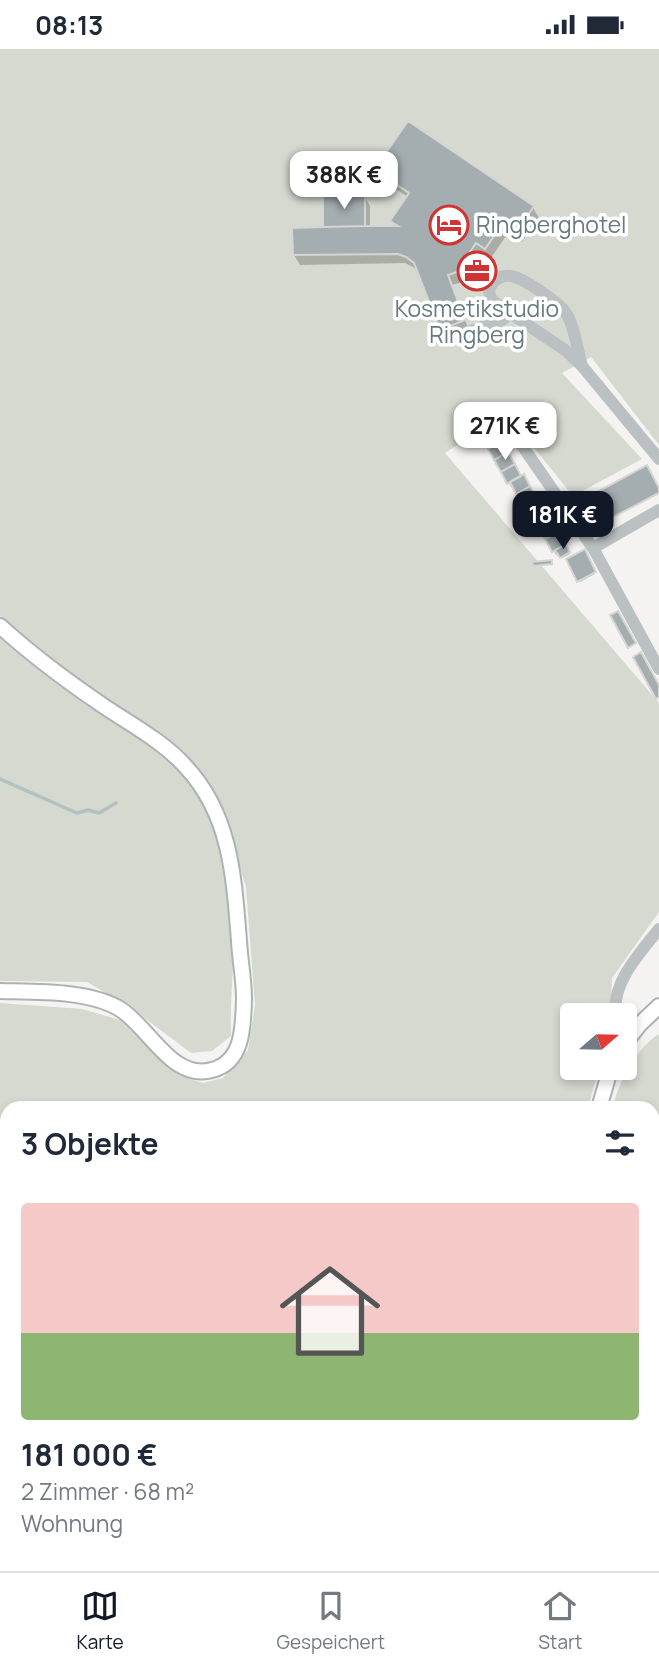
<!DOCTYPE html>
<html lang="de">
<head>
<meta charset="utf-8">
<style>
	:root { --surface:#fff; --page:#f6f6f7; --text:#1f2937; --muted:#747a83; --line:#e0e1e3; --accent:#111827 }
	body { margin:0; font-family:Manrope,sans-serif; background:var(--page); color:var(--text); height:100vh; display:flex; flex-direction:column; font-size:26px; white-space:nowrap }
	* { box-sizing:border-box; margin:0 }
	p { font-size:23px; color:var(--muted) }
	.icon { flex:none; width:38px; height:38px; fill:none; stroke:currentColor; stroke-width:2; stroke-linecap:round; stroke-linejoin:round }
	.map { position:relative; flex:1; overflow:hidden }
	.drawer { position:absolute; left:0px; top:1052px; width:660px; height:471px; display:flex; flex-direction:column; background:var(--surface); border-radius:21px 21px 0 0; box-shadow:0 4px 10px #0003 }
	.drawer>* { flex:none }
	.needle { width:46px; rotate:70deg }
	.fabs { position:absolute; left:560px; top:954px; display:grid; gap:14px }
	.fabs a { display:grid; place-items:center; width:77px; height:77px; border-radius:7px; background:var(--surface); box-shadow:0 4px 10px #0003; font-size:35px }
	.price { position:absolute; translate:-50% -60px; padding:0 16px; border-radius:14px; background:#fff; color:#222; font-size:23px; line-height:46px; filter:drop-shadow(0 2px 4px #0008) }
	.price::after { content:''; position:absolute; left:50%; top:42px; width:21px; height:16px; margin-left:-10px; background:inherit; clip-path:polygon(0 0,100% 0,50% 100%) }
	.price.on { background:var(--accent); color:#fff }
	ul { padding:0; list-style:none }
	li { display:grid; align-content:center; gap:14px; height:371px; padding:0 21px }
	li+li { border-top:2px solid var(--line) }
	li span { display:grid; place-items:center; height:217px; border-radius:7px; color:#555 }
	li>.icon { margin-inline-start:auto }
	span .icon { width:126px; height:126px; fill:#fffc; stroke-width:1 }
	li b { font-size:30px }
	h2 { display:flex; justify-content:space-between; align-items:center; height:84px; padding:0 21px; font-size:30px }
	.status { display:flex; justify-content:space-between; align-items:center; height:49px; padding:0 35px; background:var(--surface); direction:ltr }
	.status svg { height:19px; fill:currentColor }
	.menu { display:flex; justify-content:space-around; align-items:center; height:98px; border-top:2px solid var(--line); background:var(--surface); font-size:19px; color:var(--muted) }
	.menu a { display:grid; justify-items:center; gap:4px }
	.menu .on { color:var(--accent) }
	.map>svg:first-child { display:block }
</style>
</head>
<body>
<div class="status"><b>08:13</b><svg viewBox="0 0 49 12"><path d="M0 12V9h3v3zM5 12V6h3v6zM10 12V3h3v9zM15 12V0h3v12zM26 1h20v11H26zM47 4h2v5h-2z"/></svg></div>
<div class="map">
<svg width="659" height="1522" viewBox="0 0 659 1522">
	<rect width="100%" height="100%" fill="#f4f3f1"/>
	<path fill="#d5d9d0" d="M 0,0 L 659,0 L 659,396 L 591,308 L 562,324 L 642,410 L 573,447 L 506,364 L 445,404 L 659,654 L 659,863 L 612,929 L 610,966 L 572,966 L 572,1018 L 599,1019 L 588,1059 L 7,1059 L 7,1405 L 0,1397 L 0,954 L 82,960 L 123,972 L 178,1026 L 203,1034 L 223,1029 L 248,1001 L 255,956 L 246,838 L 224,767 L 178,703 L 39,602 L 0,567 Z
		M 0,587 C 29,613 60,636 93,658 C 128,682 171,703 196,740 C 215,768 225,806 231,839 C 239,888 229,938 231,987 L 212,1002 L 191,1004 L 134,961 L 87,933 L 0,932 Z
		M 659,985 L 659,1522 L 168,1522 L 165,1516 L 653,1516 L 653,1059 L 613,1059 C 617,1035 638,997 659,985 Z
		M 0,1424 L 7,1432 L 7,1516 L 63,1516 L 67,1522 L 0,1522 Z
		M 83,1516 L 149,1516 L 151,1522 L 87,1522 Z"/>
	<path fill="#0003" d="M 385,108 L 533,159 L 539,169 L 522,193 L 508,184 L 491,209 L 482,203 L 478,210 L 489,218 L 495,228 L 488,238 L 468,224 L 462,233 L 452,236 L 469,282 L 447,290 L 419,222 L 413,218 L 405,214 L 300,216 L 294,206 L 364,147 L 370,157 L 370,179 L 396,179 L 392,172 L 408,148 L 391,137 L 386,127 L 391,119 Z
		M 501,394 L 543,463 L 546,461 L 570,505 L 562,509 L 559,504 L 556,506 L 536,470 L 533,472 L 514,437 L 511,438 L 490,400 Z
		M 584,503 L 595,525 L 580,533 L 568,511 Z"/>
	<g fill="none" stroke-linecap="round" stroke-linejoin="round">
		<path stroke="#b2c1c2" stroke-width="3.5" d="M 0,730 L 77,764 L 88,761 L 99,764 L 116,754"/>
	</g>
	<path fill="#a4adaf" stroke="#d5d5d3" stroke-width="2" d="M 408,72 L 534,157 L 516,184 L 502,175 L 485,200 L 476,194 L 470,203 L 490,217 L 482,229 L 462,215 L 457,223 L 448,226 L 465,271 L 440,281 L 414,214 L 406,208 L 398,205 L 293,206 L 292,179 L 323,178 L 323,146 L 365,146 L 365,177 L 398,177 L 390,172 L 409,144 L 384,127 L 392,114 L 383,108 Z
		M 323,146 L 365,146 L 365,177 L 323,178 Z
		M 470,203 L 490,217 L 482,229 L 462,215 Z
		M 502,392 L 508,403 L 494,411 L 488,400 Z
		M 508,403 L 515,415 L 501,423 L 494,411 Z
		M 515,415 L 521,427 L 507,435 L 501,423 Z
		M 647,416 L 659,439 L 659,444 L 598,476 L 584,450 Z
		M 524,425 L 530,437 L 516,445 L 510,433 Z
		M 530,437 L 537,449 L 523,456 L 516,445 Z
		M 537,449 L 544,461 L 529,468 L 523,456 Z
		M 546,459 L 553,471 L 539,479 L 532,467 Z
		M 553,471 L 559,483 L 545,490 L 539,479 Z
		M 559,483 L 566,495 L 552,503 L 545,490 Z
		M 566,495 L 570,503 L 560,509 L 555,501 Z
		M 585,500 L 596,523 L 577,533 L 566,510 Z
		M 552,511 L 552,515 L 533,517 L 532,513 Z
		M 618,562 L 636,594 L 628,599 L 610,566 Z
		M 641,603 L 659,636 L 659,648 L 656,650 L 633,608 Z"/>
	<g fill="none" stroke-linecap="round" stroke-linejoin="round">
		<defs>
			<path id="major" d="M 0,577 C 33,607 68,633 105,658 C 132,676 164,693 186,718 C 231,766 234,829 239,892 C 240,911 244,930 244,950 C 243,976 244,1013 212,1021 C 172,1032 150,979 120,960 C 89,941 35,943 0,942
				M 625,994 L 640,975 L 659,957
				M 599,1059 L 611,1018
				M 0,1411 L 7,1420
				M 73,1516 L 78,1522
				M 155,1516 L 157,1522"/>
		</defs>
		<use href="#major" stroke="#adb3b5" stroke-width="18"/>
		<path stroke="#bbc1c2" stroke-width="12" d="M 445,291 L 502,271 L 510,265
			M 582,317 C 578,304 574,275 566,264 C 560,255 549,248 540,242 C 524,231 502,215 489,240 L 490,248 L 494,253 L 565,301 L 582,317 L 659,410
			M 505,372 L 593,499 L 659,620
			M 593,499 L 659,461
			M 616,966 C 611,934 640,904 659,880"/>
		<use href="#major" stroke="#fff" stroke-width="14"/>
	</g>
	<defs>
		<symbol id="hotel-ring" viewBox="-11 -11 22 22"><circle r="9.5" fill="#fff" stroke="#d13334" stroke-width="1.5"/><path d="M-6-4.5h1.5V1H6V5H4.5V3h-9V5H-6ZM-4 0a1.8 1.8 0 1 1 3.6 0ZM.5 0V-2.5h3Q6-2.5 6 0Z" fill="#d13334"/></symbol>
		<symbol id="office-ring" viewBox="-11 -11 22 22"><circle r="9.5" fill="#fff" stroke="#d13334" stroke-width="1.5"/><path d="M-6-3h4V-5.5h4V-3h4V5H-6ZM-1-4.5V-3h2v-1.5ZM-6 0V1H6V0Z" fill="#d13334"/></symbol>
	</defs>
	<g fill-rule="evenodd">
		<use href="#hotel-ring" x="427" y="154" width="44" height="44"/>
		<use href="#office-ring" x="455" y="200" width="44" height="44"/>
	</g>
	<g text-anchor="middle" stroke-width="7" stroke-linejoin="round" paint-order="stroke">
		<g font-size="23" fill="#667a7f" stroke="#fff" text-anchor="start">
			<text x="476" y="184">Ringberghotel</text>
			<text x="477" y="268" text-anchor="middle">Kosmetikstudio<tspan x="477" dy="26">Ringberg</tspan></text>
		</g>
	</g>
</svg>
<div class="fabs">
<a><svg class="needle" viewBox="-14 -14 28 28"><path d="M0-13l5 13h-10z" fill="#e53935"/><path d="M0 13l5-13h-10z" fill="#747a83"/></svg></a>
</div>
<b class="price" style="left:344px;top:162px">388K €</b>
<b class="price" style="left:505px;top:413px">271K €</b>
<b class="price on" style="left:563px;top:502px">181K €</b>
<section class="drawer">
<h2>3 Objekte<svg class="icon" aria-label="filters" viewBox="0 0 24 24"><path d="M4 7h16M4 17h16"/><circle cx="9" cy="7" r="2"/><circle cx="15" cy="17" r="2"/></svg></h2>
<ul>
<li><span style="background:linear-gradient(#f6c9c9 60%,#8fb573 0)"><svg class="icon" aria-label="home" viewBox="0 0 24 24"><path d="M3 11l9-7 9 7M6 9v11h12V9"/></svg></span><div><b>181 000 €</b><p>2 Zimmer · 68 m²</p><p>Wohnung</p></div></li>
</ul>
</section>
</div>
<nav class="menu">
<a class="on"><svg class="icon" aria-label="map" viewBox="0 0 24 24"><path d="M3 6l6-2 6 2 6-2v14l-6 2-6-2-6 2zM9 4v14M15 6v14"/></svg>Karte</a>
<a><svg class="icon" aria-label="saved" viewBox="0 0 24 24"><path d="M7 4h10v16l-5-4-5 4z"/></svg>Gespeichert</a>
<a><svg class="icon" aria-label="home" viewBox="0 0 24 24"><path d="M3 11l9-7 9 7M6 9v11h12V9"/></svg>Start</a>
</nav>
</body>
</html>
